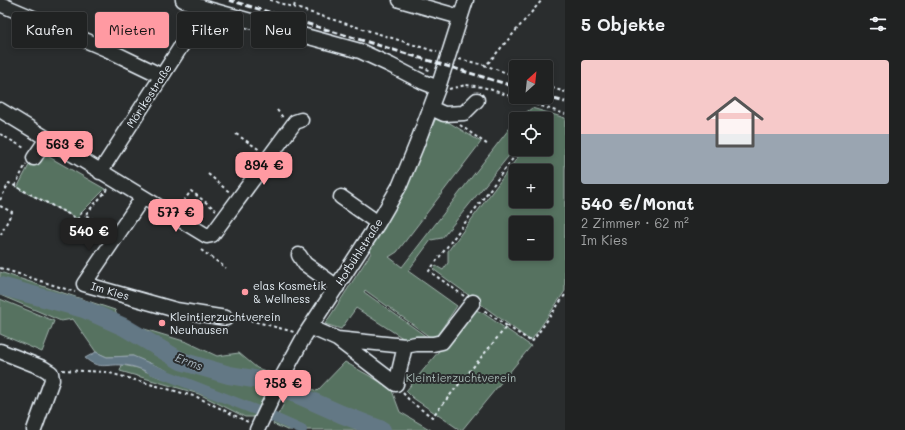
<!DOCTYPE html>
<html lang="de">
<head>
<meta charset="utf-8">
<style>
	:root { --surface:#202222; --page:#282a2a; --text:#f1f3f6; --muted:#a2a4a5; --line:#3d3f40; --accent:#ff9aa2 }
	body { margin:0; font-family:Mali,sans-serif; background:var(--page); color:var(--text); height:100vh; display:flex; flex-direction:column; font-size:15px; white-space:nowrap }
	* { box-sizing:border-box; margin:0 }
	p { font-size:13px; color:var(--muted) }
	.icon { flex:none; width:22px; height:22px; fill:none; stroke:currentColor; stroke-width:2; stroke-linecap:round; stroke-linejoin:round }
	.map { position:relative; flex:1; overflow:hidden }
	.sheet { display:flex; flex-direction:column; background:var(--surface); width:340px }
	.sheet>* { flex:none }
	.hud { position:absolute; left:12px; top:12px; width:380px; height:36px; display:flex; gap:8px }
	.needle { width:26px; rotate:27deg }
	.buttons { position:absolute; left:509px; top:60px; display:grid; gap:8px }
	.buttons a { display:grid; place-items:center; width:44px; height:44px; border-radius:4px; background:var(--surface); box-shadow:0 2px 6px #0003,0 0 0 1px var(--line); font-size:20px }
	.price { position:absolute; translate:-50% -34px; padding:0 9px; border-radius:8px; background:var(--accent); color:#111; font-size:13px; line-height:26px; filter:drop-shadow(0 1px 2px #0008) }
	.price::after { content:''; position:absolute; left:50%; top:24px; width:12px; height:9px; margin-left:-6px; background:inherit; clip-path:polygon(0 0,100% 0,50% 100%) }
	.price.on { background:#222; color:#fff }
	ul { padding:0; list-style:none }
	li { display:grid; align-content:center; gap:8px; height:212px; padding:0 16px }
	li span { display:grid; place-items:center; height:124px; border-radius:4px; color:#555 }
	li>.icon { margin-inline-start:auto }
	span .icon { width:72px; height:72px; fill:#fffc; stroke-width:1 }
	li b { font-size:17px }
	h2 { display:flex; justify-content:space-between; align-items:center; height:48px; padding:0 16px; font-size:17px }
	.tag { padding:0 14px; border-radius:4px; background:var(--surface); box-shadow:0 2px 6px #0003,0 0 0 1px var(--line); font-size:14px; line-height:36px }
	.tag.on { background:var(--accent); color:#111 }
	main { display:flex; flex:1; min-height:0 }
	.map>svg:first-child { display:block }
</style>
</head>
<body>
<main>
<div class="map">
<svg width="565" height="430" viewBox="0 0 565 430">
	<rect width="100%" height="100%" fill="#2a2d2e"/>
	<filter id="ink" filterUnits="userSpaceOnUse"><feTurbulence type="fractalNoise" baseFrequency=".025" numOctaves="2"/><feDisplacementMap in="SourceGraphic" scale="8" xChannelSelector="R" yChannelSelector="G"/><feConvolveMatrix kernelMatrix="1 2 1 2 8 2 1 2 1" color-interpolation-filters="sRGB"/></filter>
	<g filter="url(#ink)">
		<path fill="#577260" stroke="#a0b2ac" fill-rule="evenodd" d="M 532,108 L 565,118 L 565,291 L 531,341 L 433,269 L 436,266 L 443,270 L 448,263 L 448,251 L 524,149 L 546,149 L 546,119 L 517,119 ZM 516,171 L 546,171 L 546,201 L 516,201 ZM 516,223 L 546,223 L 546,253 L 516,253 Z
			M 440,117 L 481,142 L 397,252 L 389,257 L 402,267 L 516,120 L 516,147 L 442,238 L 431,240 L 408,271 L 457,306 L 434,340 L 365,290 L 364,292 L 431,340 L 409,342 L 356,308 L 341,329 L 325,324 L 371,253 L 370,249 C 398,207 416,164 436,118 Z
			M 37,150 L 105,189 L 81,213 L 78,219 L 17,188 Z
			M 0,272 L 115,310 L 117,316 L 128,324 L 187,342 L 217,356 L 239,353 L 257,368 L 275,374 L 254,417 L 245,417 L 199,394 L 120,371 L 122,365 L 138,368 L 161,378 L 133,356 L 107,357 L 96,352 L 73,319 L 61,321 L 0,295 Z
			M 0,299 L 54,321 L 42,352 L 0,334 Z
			M 476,310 L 483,313 L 531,346 L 462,430 L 460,430 L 413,398 L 406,391 L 471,312 Z
			M 345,362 L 391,388 L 400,412 L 431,430 L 287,430 L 273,424 L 295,383 L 317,391 Z"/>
		<path fill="#647885" stroke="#99a8b3" d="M 96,352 L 107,357 L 133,356 L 166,370 L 162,378 C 149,373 135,365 122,365 C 106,364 99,370 85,358 Z"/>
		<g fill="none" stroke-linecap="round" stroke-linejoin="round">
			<path stroke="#647885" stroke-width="10" d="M 151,369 L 266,414 L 302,430"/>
			<path stroke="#647885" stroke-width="18" d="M 0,286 L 84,309 L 124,327 L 181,361 L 229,375 L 260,380 L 296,394 L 341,414 L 382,430"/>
			<defs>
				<path id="minor" d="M 183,0 L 204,8 L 360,51 L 390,65 L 423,82 L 438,88
					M 400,0 L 460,17
					M 0,4 L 106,49 L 162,76
					M 431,108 L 444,114 L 464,113 L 477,100
					M 0,110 L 207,236 L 212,235 L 295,122 L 301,120
					M 34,158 L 47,139
					M 100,172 L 191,31 L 201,14 L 204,8
					M 143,197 L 84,284 L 176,310 L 226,318
					M 341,197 L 378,223
					M 299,255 L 305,264 L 337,287
					M 310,327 L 337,339 L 405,346 L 396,384 L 337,339
					M 405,346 L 416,344 L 433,344 L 442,342 L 473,302
					M 0,351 L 43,368 L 51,373 L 52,380 L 34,430
					M 257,430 L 282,377 L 305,335 L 378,223 L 400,185 L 416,146 L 438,88 L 466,0"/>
			</defs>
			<use href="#minor" stroke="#e8f1f8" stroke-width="17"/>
			<path stroke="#e8f1f8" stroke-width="2" stroke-dasharray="3 3" stroke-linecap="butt" d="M 270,0 L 437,52
				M 294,7 L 296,0
				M 459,59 L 484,65 L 489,62 L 542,0
				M 484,65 L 516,76
				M 421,67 L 432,71
				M 546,86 L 565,92
				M 449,89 L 466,85 L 483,87 L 565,114
				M 277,110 L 284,119
				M 460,125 L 488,145
				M 0,134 L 26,149
				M 236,134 L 260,150
				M 273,171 L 277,175
				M 208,174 C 216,180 222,187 230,192
				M 15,186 L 26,164
				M 108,189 L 85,215 L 108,227
				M 0,200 L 9,183 L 78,219 L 81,213 L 85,215
				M 0,206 L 12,212 L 0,236
				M 180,206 L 191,191 L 216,210
				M 201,250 L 226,268
				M 0,268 L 75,292
				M 464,296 L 429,271 L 520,149
				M 238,319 L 253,321 L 294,332
				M 507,326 L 532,342 L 565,295
				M 62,370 L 106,372 L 197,397 L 248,422
				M 403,393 L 411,402 L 432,417 L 507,326 L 482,309"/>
			<use href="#minor" stroke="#2a2d2e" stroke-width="14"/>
			<path stroke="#e8f1f8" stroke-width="3" stroke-dasharray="6 3" stroke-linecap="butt" d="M 229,0 L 516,87
				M 546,97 L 565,102"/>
		</g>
	</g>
	<g fill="#ff9aa2" stroke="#2a2d2e" stroke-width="1.5">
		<circle cx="245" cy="292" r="4"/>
		<circle cx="162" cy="323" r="4"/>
	</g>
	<g text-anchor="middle" stroke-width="4" stroke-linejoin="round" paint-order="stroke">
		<g font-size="11" fill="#e8f1f8" stroke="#2a2d2e">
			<text transform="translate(149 96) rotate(-57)" y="4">Mörikestraße</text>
			<text transform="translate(359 252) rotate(-57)" y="4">Hofbühlstraße</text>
			<text transform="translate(110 291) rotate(16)" y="4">Im Kies</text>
		</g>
		<g font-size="11" fill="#e8f1f8" stroke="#2a2d2e" text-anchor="start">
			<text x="253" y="290">elas Kosmetik<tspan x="253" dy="13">&amp; Wellness</tspan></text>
			<text x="170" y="321">Kleintierzuchtverein<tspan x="170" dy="13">Neuhausen</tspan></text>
		</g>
		<g font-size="11" fill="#a7b8b4" stroke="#2a2d2e">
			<text x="461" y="382">Kleintierzuchtverein</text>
		</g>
		<g font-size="12" font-style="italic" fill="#a6b4be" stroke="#2a2d2e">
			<text transform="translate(189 362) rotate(21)" y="4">Erms</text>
		</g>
	</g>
</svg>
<div class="buttons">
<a><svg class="needle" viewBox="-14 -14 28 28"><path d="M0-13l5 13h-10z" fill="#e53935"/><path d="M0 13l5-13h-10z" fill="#a2a4a5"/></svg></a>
<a><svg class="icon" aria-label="locate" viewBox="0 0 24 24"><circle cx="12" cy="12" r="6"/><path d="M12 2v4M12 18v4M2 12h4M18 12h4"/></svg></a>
<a>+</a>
<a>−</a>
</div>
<b class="price" style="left:65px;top:165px">563 €</b>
<b class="price" style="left:264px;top:186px">894 €</b>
<b class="price" style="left:176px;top:233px">577 €</b>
<b class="price on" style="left:89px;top:252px">540 €</b>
<b class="price" style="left:283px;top:404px">758 €</b>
<div class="hud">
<a class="tag">Kaufen</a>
<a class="tag on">Mieten</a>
<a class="tag">Filter</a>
<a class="tag">Neu</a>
</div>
</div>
<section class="sheet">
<h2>5 Objekte<svg class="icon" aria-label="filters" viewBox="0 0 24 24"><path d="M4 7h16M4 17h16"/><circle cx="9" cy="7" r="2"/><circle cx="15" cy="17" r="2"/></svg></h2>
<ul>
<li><span style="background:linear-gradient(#f6c9c9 60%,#9aa5b1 0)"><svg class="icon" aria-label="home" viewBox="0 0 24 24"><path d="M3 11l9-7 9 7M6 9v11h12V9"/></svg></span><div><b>540 €/Monat</b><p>2 Zimmer · 62 m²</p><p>Im Kies</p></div></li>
</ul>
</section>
</main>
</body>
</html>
